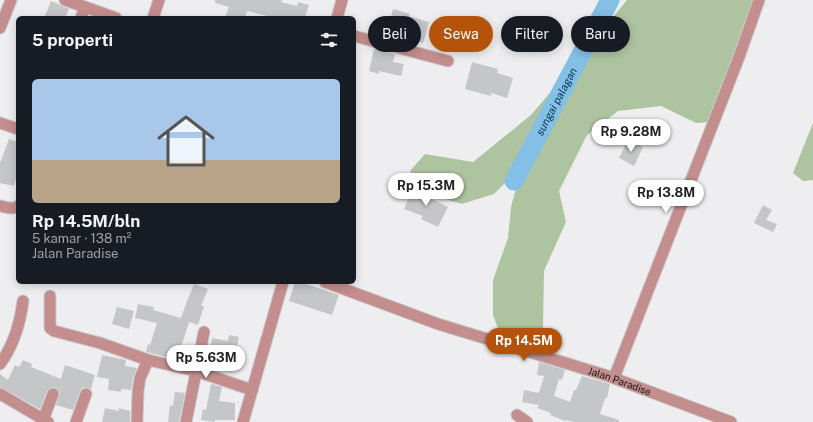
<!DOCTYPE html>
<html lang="id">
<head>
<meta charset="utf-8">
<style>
	:root { --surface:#171b24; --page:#20242c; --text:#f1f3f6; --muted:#9ea1a6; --line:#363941; --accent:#b45309 }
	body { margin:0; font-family:"Public Sans",sans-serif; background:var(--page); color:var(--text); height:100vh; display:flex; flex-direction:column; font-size:15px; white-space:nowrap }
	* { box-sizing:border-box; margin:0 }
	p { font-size:13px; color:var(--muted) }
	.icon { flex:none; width:22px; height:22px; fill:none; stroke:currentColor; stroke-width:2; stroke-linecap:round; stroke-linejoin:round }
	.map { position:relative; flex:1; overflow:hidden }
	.drawer { position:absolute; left:16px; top:16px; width:340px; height:268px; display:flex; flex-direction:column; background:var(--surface); border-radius:6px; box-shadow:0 2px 10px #0003 }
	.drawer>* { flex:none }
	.top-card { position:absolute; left:368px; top:16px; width:380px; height:36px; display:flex; gap:8px }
	.price { position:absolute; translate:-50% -34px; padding:0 9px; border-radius:14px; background:#fff; color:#222; font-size:13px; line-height:26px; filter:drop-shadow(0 1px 2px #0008) }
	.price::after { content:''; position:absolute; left:50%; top:24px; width:12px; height:9px; margin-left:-6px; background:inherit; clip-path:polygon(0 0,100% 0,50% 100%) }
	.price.current { background:var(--accent); color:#fff }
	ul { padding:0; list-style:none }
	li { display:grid; align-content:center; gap:8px; height:212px; padding:0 16px }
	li+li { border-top:1px solid var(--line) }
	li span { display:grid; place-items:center; height:124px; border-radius:6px; color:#555 }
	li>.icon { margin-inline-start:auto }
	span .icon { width:72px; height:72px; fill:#fffc; stroke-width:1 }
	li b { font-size:17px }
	h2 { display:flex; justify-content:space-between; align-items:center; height:48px; padding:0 16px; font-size:17px }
	.tag { padding:0 14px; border-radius:18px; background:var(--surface); box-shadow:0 2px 10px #0003; font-size:14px; line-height:36px }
	.tag.current { background:var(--accent); color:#fff }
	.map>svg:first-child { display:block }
</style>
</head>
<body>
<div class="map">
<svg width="813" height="422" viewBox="0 0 813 422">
	<rect width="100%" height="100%" fill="#eeeef0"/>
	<path fill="#aec4a0" d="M 627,0 L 756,0 L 711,122 L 696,123 L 661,106 L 618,111 L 587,135 L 559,191 L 566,222 L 544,271 L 543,329 L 530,352 L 500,334 L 493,315 L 493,280 L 508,238 L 511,207 L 522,166 L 494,194 L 462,204 L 429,194 L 410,171 L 425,154 L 473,162 L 531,115 L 583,54 Z
		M 813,123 L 813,180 L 803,181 L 793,173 Z"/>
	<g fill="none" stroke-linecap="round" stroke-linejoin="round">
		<path stroke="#84bfe6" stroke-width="19" id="s1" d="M 514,181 L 610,0"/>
	</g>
	<path fill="#c5c6c7" d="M 215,0 L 282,0 L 281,2 L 297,6 L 298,2 L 309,5 L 305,18 L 275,18 L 247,11 L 245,18 L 225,18 L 229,7 L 215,3 Z
		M 51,1 L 69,9 L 65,18 L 44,18 Z
		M 393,9 L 410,14 L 409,16 L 429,22 L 423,43 L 404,37 L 403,40 L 399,39 L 399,41 L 386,37 Z
		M 374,49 L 395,54 L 393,62 L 404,64 L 401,76 L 379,71 L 379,74 L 369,71 Z
		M 472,62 L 498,69 L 497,73 L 513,78 L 507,98 L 491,93 L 491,96 L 465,89 Z
		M 9,139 L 18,142 L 18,170 L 14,186 L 0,183 L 0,163 Z
		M 628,140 L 643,147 L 634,166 L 619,158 Z
		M 413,187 L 429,194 L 428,197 L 448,207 L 438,227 L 421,219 L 423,216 L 404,209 Z
		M 763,205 L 772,210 L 766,220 L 777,224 L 773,232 L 754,223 Z
		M 295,282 L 300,282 L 339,295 L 332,315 L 289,301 Z
		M 194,284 L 208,289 L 201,306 L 204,306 L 198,325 L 189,322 L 180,351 L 185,352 L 183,357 L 192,359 L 191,363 L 146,352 L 148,344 L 150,345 L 157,323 L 135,318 L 138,304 L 154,307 L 153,310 L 181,318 L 187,301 Z
		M 117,307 L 134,311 L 129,329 L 112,324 Z
		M 229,335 L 239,337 L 234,362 L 208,358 L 212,338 L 228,341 Z
		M 102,355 L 126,360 L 125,366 L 137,368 L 133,377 L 131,390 L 121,389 L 121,392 L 108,390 L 109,379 L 97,377 Z
		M 23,360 L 32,364 L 31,367 L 61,379 L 65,365 L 95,375 L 91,389 L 85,387 L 81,389 L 73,410 L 56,405 L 60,393 L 56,388 L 52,387 L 47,391 L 40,409 L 38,408 L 0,387 L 0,374 L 8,380 L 15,365 L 19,367 Z
		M 539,362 L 565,370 L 562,380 L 559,379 L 554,396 L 570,402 L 574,390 L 576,390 L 582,376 L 610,384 L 607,398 L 605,398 L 600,414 L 619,420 L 619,422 L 574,422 L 565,420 L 565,421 L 550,415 L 551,413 L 537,408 L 539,405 L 522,402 L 524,390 L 539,393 L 544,376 L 537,375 Z
		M 211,384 L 222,387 L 219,401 L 235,403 L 235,420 L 215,420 L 215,422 L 201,420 L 203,409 L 206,410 Z
		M 175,392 L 185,393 L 179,422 L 168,422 L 170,405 L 173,406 Z
		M 105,408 L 119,411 L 119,408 L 130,411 L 130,422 L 102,422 Z"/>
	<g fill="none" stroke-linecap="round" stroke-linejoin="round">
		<defs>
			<g id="minor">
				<path d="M 65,0 L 85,7"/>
				<path d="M 81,18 L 85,7 L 116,18"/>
				<path d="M 153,18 L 159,0"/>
				<path d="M 337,18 L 342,0"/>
				<path d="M 0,28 L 11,0"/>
				<path d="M 354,36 L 448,61"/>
				<path d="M 0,123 L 18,129"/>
				<path d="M 0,206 C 6,207 13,210 18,206"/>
				<path id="s2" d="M 325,282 L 438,324 L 608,376 L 731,422"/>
				<path d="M 50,296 L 50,328 L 54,331 L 100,343 L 148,360 L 196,371 L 252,390"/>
				<path d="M 0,364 C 14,345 20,325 23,301"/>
				<path d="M 614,378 L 739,57 L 759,0"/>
				<path d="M 0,394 L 48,422"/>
				<path d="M 517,415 L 527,422"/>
				<path d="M 43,420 L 53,394"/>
				<path d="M 76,422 L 86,394"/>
				<path d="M 137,422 L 138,391 L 140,378 L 148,360"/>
				<path d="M 186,422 L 204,332"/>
				<path d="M 243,422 L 283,282"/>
			</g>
		</defs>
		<use href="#minor" stroke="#cbcbcd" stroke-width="13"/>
		<use href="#minor" stroke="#c38e8d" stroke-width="11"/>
	</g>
	<g text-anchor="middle" stroke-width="3" stroke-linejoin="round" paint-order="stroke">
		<g font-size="10" fill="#151515" stroke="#eeeef0">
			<text dy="4" stroke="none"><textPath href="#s2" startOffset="311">Jalan Paradise</textPath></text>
		</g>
		<g font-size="11" font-style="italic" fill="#01344d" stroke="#eeeef0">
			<text dy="4" stroke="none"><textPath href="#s1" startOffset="90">sungai palagan</textPath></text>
		</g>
	</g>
</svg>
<b class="price" style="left:631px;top:153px">Rp 9.28M</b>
<b class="price" style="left:426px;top:207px">Rp 15.3M</b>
<b class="price" style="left:666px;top:214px">Rp 13.8M</b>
<b class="price current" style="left:524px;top:362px">Rp 14.5M</b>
<b class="price" style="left:206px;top:379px">Rp 5.63M</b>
<div class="top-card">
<a class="tag">Beli</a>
<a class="tag current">Sewa</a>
<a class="tag">Filter</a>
<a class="tag">Baru</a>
</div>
<section class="drawer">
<h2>5 properti<svg class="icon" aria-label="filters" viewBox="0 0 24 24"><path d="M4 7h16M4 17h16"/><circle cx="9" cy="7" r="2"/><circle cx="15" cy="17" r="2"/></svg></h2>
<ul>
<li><span style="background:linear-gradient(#a9c7e8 65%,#b9a48a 0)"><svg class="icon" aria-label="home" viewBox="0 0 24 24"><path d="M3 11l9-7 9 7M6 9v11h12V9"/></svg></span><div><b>Rp 14.5M/bln</b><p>5 kamar · 138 m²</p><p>Jalan Paradise</p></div></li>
</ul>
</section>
</div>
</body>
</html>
